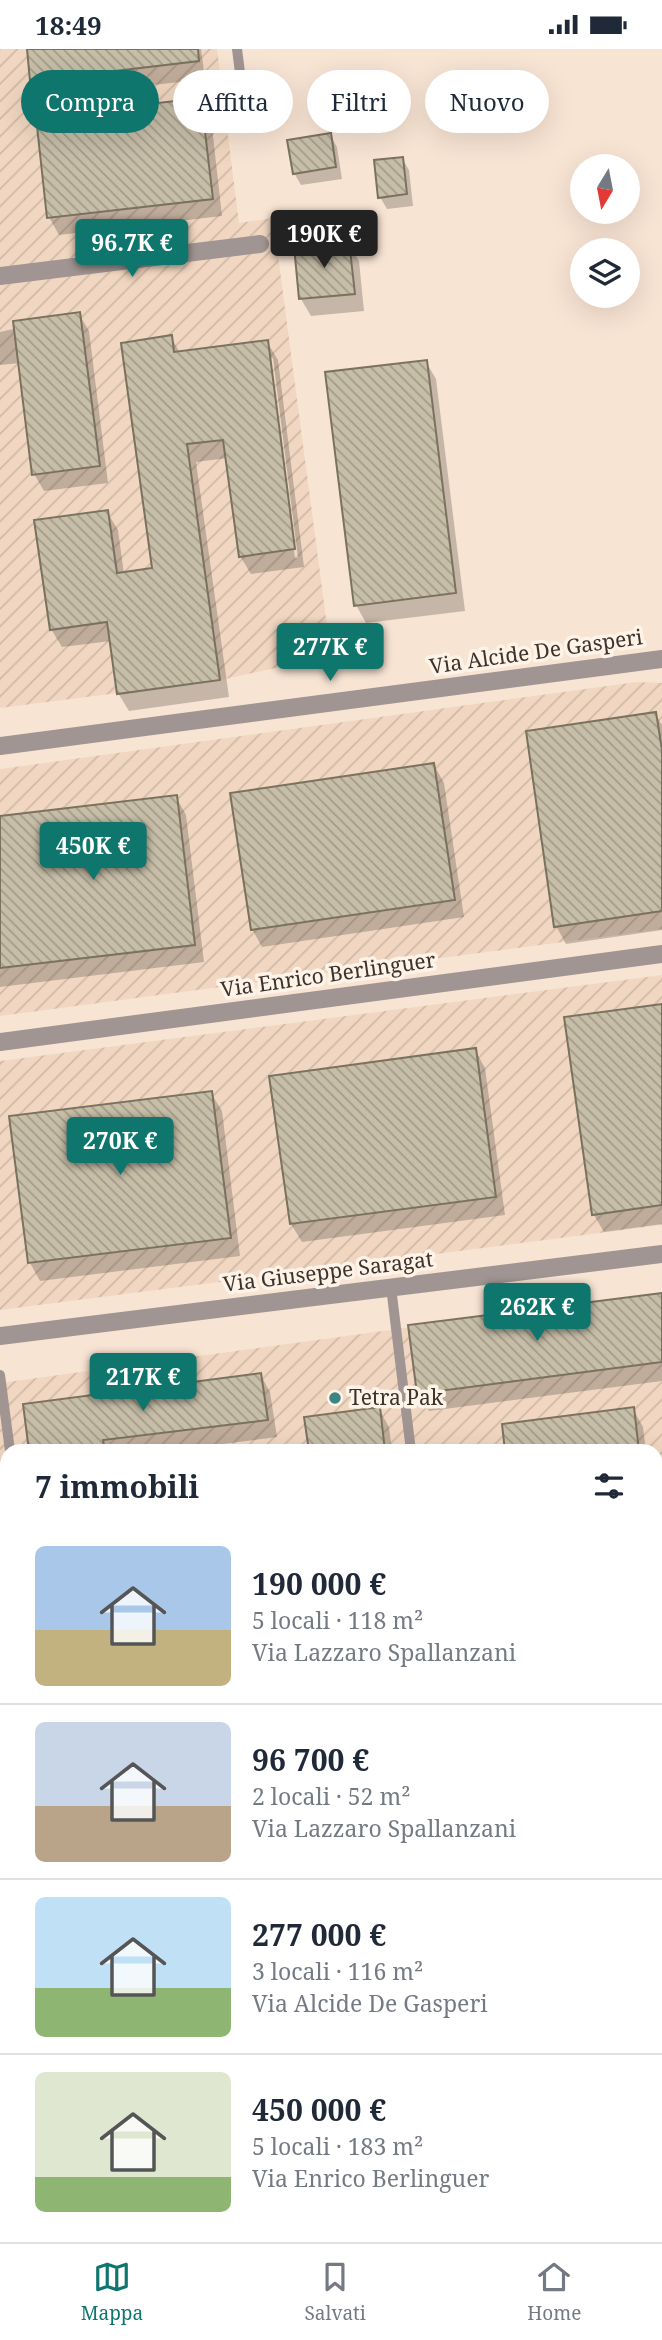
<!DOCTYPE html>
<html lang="it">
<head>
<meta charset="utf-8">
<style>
	:root { --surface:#fff; --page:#f6f6f7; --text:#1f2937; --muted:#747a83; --line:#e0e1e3; --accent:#0f766e }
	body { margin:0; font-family:"Noto Serif",serif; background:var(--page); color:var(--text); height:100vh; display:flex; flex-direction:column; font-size:26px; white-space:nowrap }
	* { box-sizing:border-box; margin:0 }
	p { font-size:23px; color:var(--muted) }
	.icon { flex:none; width:38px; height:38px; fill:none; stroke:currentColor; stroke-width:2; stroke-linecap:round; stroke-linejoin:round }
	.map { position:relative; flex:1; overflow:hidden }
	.sheet { position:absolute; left:0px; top:1395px; width:663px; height:800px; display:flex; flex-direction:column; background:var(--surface); border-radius:21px 21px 0 0; box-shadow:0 7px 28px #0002 }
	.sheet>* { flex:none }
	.hud { position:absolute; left:21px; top:21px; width:621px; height:63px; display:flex; gap:14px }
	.needle { width:46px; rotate:190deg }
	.fabs { position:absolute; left:570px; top:105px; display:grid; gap:14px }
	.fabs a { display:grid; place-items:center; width:70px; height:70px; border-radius:50%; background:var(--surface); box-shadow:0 7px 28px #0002; font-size:35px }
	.price { position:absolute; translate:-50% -60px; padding:0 16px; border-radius:7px; background:var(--accent); color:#fff; font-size:23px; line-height:46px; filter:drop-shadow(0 2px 4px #0008) }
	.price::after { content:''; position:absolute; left:50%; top:42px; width:21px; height:16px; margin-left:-10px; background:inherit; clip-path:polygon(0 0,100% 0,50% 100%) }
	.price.active { background:#222; color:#fff }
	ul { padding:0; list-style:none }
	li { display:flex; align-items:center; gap:21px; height:175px; padding:0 35px }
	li+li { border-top:2px solid var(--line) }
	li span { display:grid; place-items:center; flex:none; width:196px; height:140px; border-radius:10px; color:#555 }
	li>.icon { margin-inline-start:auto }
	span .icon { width:84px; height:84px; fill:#fffc; stroke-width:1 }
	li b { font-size:30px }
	h2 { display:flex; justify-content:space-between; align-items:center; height:84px; padding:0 35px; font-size:30px }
	.chip { padding:0 24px; border-radius:32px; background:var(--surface); box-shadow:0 7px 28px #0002; font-size:24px; line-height:63px }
	.chip.active { background:var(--accent); color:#fff }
	.status { display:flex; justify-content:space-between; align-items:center; height:49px; padding:0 35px; background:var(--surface); direction:ltr }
	.status svg { height:19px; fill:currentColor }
	.dock { display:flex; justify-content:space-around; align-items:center; height:98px; border-top:2px solid var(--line); background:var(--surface); font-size:19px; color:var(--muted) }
	.dock a { display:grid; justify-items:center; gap:4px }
	.dock .active { color:var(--accent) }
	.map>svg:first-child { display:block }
</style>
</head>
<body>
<div class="status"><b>18:49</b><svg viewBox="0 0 49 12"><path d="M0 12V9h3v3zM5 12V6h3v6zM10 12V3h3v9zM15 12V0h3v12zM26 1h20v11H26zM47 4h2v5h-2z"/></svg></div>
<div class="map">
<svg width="662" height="2193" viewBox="0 0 662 2193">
	<defs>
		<pattern id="industrial-furrows" width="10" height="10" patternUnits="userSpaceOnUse" patternTransform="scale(1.75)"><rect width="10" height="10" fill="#f1d7c1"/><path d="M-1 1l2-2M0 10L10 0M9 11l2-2" fill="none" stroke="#d0b9a6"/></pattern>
		<pattern id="grass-dots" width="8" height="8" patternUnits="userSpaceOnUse" patternTransform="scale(1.75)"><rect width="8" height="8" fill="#f9a7b2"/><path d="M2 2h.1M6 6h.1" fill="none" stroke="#cb8991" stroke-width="1.8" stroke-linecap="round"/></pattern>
		<pattern id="building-back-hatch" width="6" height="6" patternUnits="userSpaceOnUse" patternTransform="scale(1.75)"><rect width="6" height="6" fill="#c7bea8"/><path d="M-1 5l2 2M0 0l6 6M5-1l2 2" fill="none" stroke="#a39b89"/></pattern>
	</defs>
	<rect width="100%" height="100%" fill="#f8e4d3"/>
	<path fill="url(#industrial-furrows)" d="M 0,0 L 217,0 L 239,174 L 273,169 L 331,607 L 220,631 L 0,659 Z
		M 637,633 L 662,634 L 662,880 L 0,967 L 0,720 Z
		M 662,926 L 662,1176 L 0,1261 L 0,1012 Z
		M 662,1244 L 662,1774 L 656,1775 L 656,1402 L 7,1402 L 7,1865 L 0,1866 L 0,1334 Z"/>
	<path fill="url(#grass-dots)" d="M 662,1869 L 662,2189 L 631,2193 L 0,2193 L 0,1933 L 7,1932 L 7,2188 L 656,2188 L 656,1870 Z"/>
	<path fill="#0003" fill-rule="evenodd" d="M 28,0 L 201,0 L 205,30 L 42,49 L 32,32 Z
		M 200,51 L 211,69 L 222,167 L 59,186 L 49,168 Z
		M 330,86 L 337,98 L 342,130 L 301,136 L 294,124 Z
		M 402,109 L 409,121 L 413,157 L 387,160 L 380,148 Z
		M 348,194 L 359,212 L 364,262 L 311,267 L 301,250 Z
		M 79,265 L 89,282 L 108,434 L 44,442 L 34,425 L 20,314 L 0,316 L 0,283 Z
		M 171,288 L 180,304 L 267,293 L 278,311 L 304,518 L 251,525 L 240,507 L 228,409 L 196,413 L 229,648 L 129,662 L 118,644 L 111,592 L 62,598 L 51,580 L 107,463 L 118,481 L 124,525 L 154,521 ZM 269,309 L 273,309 L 298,509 L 295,509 Z
		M 426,313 L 436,330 L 465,562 L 366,574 L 356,556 Z
		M 655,665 L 662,676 L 662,881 L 566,895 L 556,877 Z
		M 434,716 L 444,734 L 464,868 L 262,898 L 252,880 Z
		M 176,748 L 186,766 L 204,913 L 0,938 L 0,769 Z
		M 662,957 L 662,1175 L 604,1183 L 594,1166 Z
		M 475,1001 L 485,1019 L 505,1166 L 302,1193 L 291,1175 L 271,1028 Z
		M 211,1044 L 222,1062 L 240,1207 L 40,1232 L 30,1214 L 11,1069 Z
		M 662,1246 L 662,1332 L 429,1362 L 419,1344 Z
		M 260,1325 L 270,1343 L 277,1388 L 169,1402 L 31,1402 Z
		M 379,1360 L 389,1378 L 392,1402 L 311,1402 Z
		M 633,1360 L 643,1378 L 646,1402 L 507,1402 Z
		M 656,1483 L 662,1529 L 662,1737 L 656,1738 Z
		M 0,1562 L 5,1601 L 0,1602 Z
		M 0,1627 L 7,1640 L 7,1857 L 0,1858 Z
		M 109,2190 L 111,2193 L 85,2193 Z"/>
	<path fill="url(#building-back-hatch)" stroke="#7a725e" stroke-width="2" d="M 27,0 L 198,0 L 199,12 L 30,32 Z
		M 201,49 L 213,150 L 47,169 L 36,68 Z
		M 331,84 L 336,118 L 293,125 L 287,91 Z
		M 403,108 L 407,145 L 378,149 L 374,111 Z
		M 349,192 L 355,245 L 299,250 L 294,197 Z
		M 80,263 L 100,417 L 32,426 L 13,272 Z
		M 172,286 L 174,303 L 268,291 L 295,500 L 239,508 L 223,391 L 187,395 L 220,631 L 117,645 L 107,573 L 50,581 L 34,471 L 108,461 L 117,524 L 152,519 L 121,294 Z
		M 427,311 L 456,544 L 354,557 L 325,323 Z
		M 656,663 L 662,701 L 662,862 L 554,878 L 526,682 Z
		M 434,714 L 455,851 L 251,881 L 230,744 Z
		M 177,746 L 195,896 L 0,919 L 0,767 Z
		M 662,955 L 662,1156 L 592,1166 L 564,968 Z
		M 476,999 L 496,1148 L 290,1175 L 269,1027 Z
		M 212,1042 L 231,1189 L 28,1214 L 9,1067 Z
		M 662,1244 L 662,1313 L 417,1345 L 408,1276 Z
		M 261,1324 L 268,1371 L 103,1391 L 105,1402 L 29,1402 L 23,1355 Z
		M 380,1358 L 385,1402 L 309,1402 L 304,1368 Z
		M 634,1358 L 639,1402 L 505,1402 L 502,1375 Z"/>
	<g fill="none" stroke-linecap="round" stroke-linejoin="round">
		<path stroke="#9f9185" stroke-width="4.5" stroke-dasharray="2 5" stroke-linecap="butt" d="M 0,1922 L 7,1921"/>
		<path stroke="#a09592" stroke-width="10" d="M 237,0 L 244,55
			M 391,1238 L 411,1402
			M 0,1326 L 10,1402"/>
		<path stroke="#a09592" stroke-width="18" d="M 0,227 L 260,195
			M 0,697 L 662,610
			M 0,993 L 662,905
			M 0,1287 L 662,1205"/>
		<path stroke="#a09592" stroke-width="18" d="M 656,1814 L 662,1813
			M 0,1897 L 7,1896"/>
	</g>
	<circle fill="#3d8583" stroke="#fff3e8" stroke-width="2.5" cx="335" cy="1349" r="7"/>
	<g text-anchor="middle" stroke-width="7" stroke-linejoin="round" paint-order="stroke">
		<g font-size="21" fill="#3b332c" stroke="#fff3e8">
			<text transform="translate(536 603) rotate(-8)" y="7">Via Alcide De Gasperi</text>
			<text transform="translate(328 926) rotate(-8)" y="7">Via Enrico Berlinguer</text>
			<text transform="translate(328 1223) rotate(-7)" y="7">Via Giuseppe Saragat</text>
		</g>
		<g font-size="21" fill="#3b332c" stroke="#fff3e8" text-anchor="start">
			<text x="349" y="1356">Tetra Pak</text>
		</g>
	</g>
</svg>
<div class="fabs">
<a><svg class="needle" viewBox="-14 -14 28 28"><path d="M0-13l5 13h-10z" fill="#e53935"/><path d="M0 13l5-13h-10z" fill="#747a83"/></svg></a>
<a><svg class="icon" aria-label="layers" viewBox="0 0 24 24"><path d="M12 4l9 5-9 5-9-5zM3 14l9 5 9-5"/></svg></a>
</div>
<b class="price active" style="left:324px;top:221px">190K €</b>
<b class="price" style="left:132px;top:230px">96.7K €</b>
<b class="price" style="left:330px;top:634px">277K €</b>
<b class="price" style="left:93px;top:833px">450K €</b>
<b class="price" style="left:120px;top:1128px">270K €</b>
<b class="price" style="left:537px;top:1294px">262K €</b>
<b class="price" style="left:143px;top:1364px">217K €</b>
<div class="hud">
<a class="chip active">Compra</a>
<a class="chip">Affitta</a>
<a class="chip">Filtri</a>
<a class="chip">Nuovo</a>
</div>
<section class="sheet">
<h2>7 immobili<svg class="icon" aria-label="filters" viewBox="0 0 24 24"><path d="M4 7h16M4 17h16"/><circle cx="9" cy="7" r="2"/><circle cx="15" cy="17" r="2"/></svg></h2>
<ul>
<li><span style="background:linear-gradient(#a9c7e8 60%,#c2b280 0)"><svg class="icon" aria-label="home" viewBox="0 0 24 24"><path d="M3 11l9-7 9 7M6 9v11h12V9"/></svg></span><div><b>190 000 €</b><p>5 locali · 118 m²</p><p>Via Lazzaro Spallanzani</p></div></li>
<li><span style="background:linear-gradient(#c9d6e8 60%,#b9a48a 0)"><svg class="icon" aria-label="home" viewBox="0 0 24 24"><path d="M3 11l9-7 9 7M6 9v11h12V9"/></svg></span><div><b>96 700 €</b><p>2 locali · 52 m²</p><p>Via Lazzaro Spallanzani</p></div></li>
<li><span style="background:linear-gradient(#bfe0f5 65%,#8fb573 0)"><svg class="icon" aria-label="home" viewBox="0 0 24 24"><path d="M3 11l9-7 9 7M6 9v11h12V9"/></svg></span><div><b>277 000 €</b><p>3 locali · 116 m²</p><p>Via Alcide De Gasperi</p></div></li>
<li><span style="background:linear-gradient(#dfe7d0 75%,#8fb573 0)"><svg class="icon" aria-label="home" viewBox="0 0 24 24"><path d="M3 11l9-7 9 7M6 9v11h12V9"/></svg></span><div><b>450 000 €</b><p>5 locali · 183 m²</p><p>Via Enrico Berlinguer</p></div></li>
</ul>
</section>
</div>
<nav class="dock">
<a class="active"><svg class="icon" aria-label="map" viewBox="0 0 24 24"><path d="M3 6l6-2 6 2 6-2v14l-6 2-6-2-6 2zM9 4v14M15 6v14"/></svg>Mappa</a>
<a><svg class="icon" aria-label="saved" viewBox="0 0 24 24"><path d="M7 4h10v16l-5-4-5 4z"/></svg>Salvati</a>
<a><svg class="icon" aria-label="home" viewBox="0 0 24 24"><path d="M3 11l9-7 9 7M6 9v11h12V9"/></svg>Home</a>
</nav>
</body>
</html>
